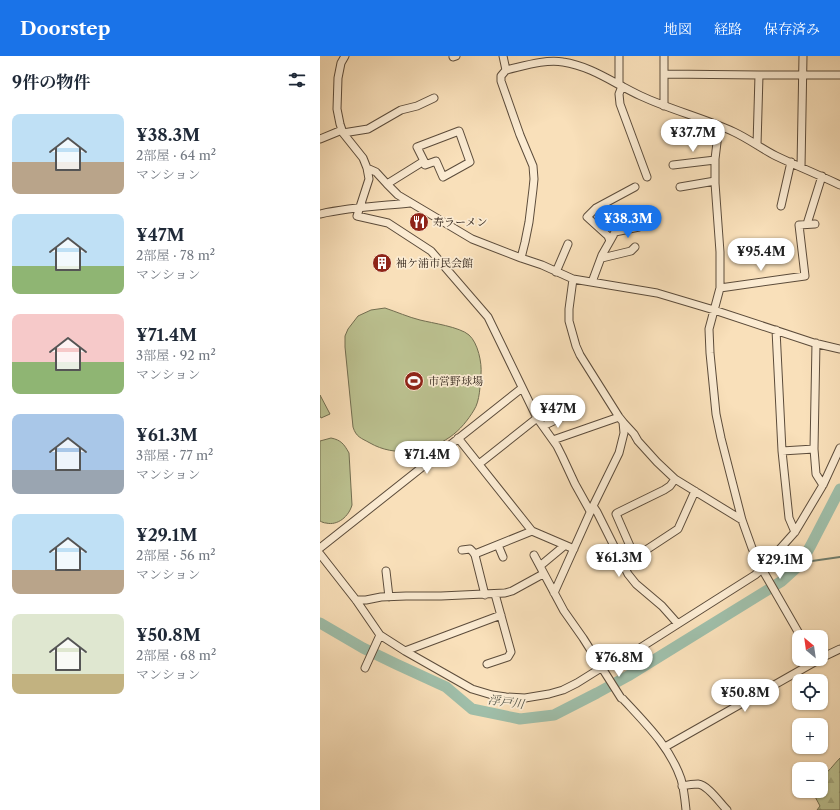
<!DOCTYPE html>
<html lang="ja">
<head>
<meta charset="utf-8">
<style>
	:root { --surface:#fff; --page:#f2f2f3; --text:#1f2937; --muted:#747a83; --accent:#1a73e8 }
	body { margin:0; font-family:"Libre Caslon Text","Noto Serif JP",serif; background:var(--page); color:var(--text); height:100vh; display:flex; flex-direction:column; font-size:15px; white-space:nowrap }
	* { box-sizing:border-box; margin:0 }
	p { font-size:13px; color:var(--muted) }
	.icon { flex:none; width:22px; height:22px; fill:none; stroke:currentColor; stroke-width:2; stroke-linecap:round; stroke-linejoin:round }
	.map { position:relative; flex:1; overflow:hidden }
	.panel { display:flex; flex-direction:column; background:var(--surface); width:320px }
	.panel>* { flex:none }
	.needle { width:26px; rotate:331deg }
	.controls { position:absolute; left:472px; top:574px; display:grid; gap:8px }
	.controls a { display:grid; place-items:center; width:36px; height:36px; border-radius:8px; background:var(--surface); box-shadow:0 1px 3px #0004; font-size:20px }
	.price { position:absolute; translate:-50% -34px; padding:0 9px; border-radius:14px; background:#fff; color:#222; font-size:13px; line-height:26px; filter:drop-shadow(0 1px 2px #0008) }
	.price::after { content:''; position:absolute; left:50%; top:24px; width:12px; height:9px; margin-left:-6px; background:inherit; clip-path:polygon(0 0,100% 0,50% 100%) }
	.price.current { background:var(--accent); color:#fff }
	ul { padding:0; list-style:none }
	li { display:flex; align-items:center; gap:12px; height:100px; padding:0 12px }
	li span { display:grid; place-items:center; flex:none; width:112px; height:80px; border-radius:8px; color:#555 }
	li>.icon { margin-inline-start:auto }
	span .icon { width:48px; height:48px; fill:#fffc; stroke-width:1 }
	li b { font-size:17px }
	h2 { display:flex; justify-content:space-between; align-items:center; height:48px; padding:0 12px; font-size:17px }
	header { display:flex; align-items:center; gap:24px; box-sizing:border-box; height:56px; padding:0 20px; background:var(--accent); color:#fff }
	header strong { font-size:19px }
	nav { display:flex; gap:22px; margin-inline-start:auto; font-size:14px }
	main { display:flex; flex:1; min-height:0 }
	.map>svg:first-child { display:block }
</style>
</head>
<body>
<header>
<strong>Doorstep</strong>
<nav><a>地図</a><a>経路</a><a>保存済み</a></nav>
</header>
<main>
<section class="panel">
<h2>9件の物件<svg class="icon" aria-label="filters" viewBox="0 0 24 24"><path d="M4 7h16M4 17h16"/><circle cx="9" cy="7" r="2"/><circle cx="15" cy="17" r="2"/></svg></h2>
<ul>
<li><span style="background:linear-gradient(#bfe0f5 60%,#b9a48a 0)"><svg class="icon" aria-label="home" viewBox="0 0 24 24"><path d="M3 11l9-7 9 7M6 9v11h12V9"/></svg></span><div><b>¥38.3M</b><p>2部屋 · 64 m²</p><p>マンション</p></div></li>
<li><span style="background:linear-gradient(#bfe0f5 65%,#8fb573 0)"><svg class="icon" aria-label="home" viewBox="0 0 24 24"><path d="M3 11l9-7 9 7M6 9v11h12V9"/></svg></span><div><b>¥47M</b><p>2部屋 · 78 m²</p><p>マンション</p></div></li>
<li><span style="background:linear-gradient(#f6c9c9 60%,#8fb573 0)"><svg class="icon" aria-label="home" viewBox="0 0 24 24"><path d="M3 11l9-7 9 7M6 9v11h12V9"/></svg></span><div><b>¥71.4M</b><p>3部屋 · 92 m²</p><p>マンション</p></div></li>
<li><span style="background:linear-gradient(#a9c7e8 70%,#9aa5b1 0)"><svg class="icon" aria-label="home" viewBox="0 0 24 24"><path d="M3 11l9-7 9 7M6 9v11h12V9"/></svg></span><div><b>¥61.3M</b><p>3部屋 · 77 m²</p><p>マンション</p></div></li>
<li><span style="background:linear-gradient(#bfe0f5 70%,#b9a48a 0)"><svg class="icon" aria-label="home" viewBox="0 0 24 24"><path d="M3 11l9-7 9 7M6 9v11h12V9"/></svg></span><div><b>¥29.1M</b><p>2部屋 · 56 m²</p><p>マンション</p></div></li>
<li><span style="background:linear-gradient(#dfe7d0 75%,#c2b280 0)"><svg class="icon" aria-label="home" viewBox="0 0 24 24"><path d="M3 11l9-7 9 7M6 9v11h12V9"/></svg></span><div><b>¥50.8M</b><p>2部屋 · 68 m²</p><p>マンション</p></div></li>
</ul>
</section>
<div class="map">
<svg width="520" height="754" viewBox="0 0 520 754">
	<defs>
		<pattern id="forest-firs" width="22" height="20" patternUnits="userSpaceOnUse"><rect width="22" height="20" fill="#bcc291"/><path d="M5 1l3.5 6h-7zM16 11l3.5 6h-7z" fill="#a2a67c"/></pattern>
	</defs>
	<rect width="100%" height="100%" fill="#f9e0ba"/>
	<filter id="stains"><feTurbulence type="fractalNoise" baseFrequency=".005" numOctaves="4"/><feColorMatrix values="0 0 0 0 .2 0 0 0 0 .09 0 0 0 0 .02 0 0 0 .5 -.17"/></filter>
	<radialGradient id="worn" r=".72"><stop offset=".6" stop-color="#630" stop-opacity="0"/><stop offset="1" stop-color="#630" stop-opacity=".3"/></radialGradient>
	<path fill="url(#forest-firs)" stroke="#726e51" d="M 520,702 L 520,754 L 497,754 L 500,750 L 492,735 L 501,735 L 501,721 C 509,716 513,709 520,702 Z"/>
	<path fill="#bcc291" stroke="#726e51" d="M 65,252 C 77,256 88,261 100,264 C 112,267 140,271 149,279 C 158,287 162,307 161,318 C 160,329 160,345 154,354 C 148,364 140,374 130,381 C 107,397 74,401 50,387 C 41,382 36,381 33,371 L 25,291 L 25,280 L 28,273 L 38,260 L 51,254 Z
		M 0,339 L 10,358 L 1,362 L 0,360 Z
		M 11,382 C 21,384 24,388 29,397 L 32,449 C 29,460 18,470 6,467 C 4,467 2,466 0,465 L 0,385 Z"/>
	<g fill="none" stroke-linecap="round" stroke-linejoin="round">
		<path stroke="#6f7c6c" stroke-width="2" d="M 484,505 L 492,505 L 520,501"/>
		<path stroke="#9fbea9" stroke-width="11" d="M 0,567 L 43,592 L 76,608 L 126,631 L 152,653 L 200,663 L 234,659 L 277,637 L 308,620 L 462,525 L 484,505 L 486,498 L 491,489 L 520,433"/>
		<defs>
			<path id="minor" d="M 25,0 L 21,7 L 18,22 L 17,53 L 20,68 L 23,77 L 43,102 L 47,112 L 49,123 L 37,160 L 68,167 L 111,195 L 168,261 L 217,362 L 237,390 L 242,400 L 255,428 L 270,455
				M 183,0 L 186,14
				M 133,1 L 136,0
				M 344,18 L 439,19 L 520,19
				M 299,28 L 299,0
				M 302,30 L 299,38 L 300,48 L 327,121
				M 344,50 L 344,0
				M 399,70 L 395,103 L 395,127 L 400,196 L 400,232 L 389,273 L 390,297 L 396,358 L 401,382 L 422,464 L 432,492 L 442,513 L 481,581
				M 139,75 L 150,106 L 123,121 L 116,105 L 105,109 L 104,105 L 97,91 Z
				M 23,77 L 48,73 L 81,54 L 97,50 L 114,42
				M 0,83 L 22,74
				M 437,89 L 439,19
				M 353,109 L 395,104
				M 481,111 L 483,0
				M 47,112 L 56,116 L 67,128 L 78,139 L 152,183 L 201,202 L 222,209 L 253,223 L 337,237 L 394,254 L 494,287 L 520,293
				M 67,128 L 104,105
				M 360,131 L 395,125
				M 461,150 L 471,106
				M 0,158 C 30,151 60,150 90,147
				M 487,168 L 502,120
				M 290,185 L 295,176 L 319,171
				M 201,202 L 205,186 L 209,166 L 213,133 L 214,123 L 213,110 L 200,79 L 181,25 L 181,20 L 186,14 C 204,10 225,3 243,6 C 271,10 295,28 321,40 C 351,54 384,62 414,76 C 429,83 442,93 456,100 C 477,110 499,119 520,129
				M 282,202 L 311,195 L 315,191
				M 236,216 L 248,188
				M 272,226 L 282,199 L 290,185 L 288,180 L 267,161 L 276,152 L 315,131
				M 400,232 L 485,220 L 479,169 L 495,168
				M 456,274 L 462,395 L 469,462 L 475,476
				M 496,287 L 494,393 L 496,418 L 503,429
				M 303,366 L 314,378 L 318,385 L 337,406 L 355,423 L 422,464
				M 223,370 L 246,359
				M 138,382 L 212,475 L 254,493
				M 233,384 L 299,361
				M 462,395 L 494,393
				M 159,408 L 217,362
				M 355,423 L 350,430 L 344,434 L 297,457 L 296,458 L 310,490 L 320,498 L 358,473 L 375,435
				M 273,450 L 277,456 L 308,518 L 316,528 L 342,550 L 358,568
				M 178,489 L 183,501
				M 0,492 L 202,332
				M 142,494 L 150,493 L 153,496 L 155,499 L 165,539
				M 0,498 L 36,544 L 60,579 L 85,595 L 152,633 L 172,639 L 186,641 L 205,642 L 229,638 L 243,634 L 257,627 L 281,612 L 304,601 L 320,592 L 394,545 L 435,519 L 442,513
				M 155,498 L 212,475
				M 214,499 L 244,555 L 263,582 L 301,642 L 303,643 C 326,668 350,691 361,723 C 364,733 365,744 366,754
				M 440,508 L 458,495 L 475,476 L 503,429 L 520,392
				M 220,510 L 244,490
				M 66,515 L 69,541
				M 234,537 L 273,450 L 299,397 L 304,377 L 303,366 L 299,361 L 260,299 L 256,290 L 249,265 L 249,253 L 253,223
				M 36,544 L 46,544 L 61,541 L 86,540 L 121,540 L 185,537 L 192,535 L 223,518
				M 85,595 L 181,559
				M 501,602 L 520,593
				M 167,608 L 188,601 L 191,596 L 175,538
				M 45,612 L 60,579
				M 345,691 L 500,603
				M 362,730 C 367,729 373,728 378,728 C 388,729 400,747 407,754"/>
		</defs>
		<use href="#minor" stroke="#5c4c3b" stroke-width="9"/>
		<use href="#minor" stroke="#fbebd2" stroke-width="7"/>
	</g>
	<defs>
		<symbol id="restaurant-disc" viewBox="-11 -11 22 22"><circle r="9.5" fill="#8f2418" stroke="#fbebd2"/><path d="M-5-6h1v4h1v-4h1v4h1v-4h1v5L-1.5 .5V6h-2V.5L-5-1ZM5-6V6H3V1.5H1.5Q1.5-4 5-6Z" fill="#fff"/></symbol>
		<symbol id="building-disc" viewBox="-11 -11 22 22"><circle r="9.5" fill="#8f2418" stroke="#fbebd2"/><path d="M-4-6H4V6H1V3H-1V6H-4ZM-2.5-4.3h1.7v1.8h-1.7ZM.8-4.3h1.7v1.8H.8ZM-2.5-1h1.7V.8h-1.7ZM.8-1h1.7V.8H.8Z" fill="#fff"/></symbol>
		<symbol id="stadium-disc" viewBox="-11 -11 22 22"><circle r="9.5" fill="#8f2418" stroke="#fbebd2"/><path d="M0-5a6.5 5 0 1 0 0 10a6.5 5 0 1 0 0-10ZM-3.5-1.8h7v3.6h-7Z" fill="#fff"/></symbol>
	</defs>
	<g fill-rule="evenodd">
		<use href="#restaurant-disc" x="88" y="155" width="22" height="22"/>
		<use href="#building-disc" x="51" y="196" width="22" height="22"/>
		<use href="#stadium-disc" x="83" y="314" width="22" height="22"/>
	</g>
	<g text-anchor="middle" stroke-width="3.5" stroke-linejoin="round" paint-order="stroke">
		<g font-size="11" fill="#271a11" stroke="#fbebd2" text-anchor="start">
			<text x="113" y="170">寿ラーメン</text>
			<text x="76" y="211">袖ケ浦市民会館</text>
			<text x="108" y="329">市営野球場</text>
		</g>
		<g font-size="12" font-style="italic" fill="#515346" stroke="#fbebd2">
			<text transform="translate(186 646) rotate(8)" y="4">浮戸川</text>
		</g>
	</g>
	<rect width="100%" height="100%" filter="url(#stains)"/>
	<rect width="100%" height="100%" fill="url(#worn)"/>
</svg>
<div class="controls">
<a><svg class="needle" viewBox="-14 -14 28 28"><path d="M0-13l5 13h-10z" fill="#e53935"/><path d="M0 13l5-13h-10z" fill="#747a83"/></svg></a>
<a><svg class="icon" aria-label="locate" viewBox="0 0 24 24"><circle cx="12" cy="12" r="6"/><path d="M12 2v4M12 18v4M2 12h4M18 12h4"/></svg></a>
<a>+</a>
<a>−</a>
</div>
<b class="price" style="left:373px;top:97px">¥37.7M</b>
<b class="price current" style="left:308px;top:183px">¥38.3M</b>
<b class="price" style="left:441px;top:216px">¥95.4M</b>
<b class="price" style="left:238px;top:373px">¥47M</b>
<b class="price" style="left:107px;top:419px">¥71.4M</b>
<b class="price" style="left:299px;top:522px">¥61.3M</b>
<b class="price" style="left:460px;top:524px">¥29.1M</b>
<b class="price" style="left:299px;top:622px">¥76.8M</b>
<b class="price" style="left:425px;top:657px">¥50.8M</b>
</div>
</main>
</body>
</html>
